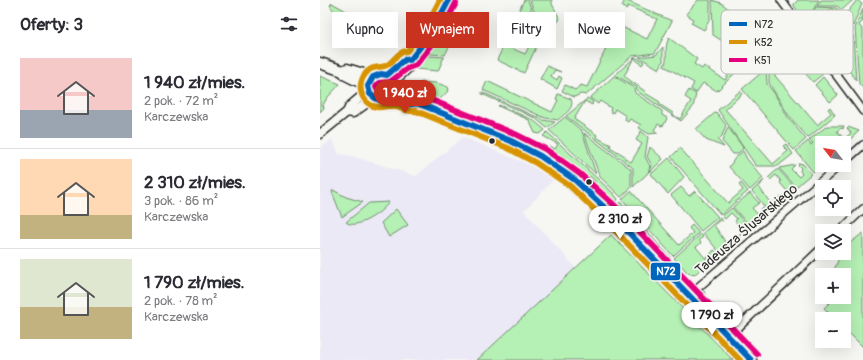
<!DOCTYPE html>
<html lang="pl">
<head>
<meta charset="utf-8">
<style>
	:root { --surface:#fff; --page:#f7f7f7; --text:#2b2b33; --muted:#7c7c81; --line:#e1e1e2; --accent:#c8321e }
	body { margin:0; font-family:Pangolin,sans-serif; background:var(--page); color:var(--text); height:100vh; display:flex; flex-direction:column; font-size:15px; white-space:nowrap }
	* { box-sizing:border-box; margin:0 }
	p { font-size:13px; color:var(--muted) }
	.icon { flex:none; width:22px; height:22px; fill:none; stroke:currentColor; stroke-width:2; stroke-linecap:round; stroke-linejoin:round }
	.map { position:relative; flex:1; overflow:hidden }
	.side { display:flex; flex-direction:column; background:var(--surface); width:320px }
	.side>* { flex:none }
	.top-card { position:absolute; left:12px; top:12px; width:380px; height:36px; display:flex; gap:8px }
	.needle { width:26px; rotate:301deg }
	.controls { position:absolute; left:495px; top:136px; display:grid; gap:8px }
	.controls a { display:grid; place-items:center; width:36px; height:36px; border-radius:0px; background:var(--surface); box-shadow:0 4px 16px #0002; font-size:20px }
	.price { position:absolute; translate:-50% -34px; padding:0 9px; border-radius:14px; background:#fff; color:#222; font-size:13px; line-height:26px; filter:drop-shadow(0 1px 2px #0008) }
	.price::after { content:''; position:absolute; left:50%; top:24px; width:12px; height:9px; margin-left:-6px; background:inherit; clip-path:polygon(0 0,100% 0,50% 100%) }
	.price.current { background:var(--accent); color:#fff }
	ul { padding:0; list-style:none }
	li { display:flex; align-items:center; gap:12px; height:100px; padding:0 20px }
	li+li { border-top:1px solid var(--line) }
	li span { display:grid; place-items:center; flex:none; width:112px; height:80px; border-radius:0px; color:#555 }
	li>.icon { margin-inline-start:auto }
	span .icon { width:48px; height:48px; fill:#fffc; stroke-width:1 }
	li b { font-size:17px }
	h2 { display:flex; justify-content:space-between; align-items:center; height:48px; padding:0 20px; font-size:17px }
	.chip { padding:0 14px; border-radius:0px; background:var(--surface); box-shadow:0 4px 16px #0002; font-size:14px; line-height:36px }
	.chip.current { background:var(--accent); color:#fff }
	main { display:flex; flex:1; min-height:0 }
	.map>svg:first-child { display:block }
</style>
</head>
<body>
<main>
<section class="side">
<h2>Oferty: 3<svg class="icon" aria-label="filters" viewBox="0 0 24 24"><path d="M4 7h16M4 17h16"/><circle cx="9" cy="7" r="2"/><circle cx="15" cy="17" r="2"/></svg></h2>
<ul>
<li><span style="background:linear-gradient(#f6c9c9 65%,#9aa5b1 0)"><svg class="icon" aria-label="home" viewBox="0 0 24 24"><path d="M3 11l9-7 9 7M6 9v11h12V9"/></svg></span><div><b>1 940 zł/mies.</b><p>2 pok. · 72 m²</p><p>Karczewska</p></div></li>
<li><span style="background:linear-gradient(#ffd9b3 70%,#c2b280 0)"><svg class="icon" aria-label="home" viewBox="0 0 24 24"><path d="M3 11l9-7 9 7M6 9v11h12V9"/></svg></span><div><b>2 310 zł/mies.</b><p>3 pok. · 86 m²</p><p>Karczewska</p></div></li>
<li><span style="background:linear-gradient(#dfe7d0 60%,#c2b280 0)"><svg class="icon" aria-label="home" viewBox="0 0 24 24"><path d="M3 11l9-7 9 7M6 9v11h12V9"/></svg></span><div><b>1 790 zł/mies.</b><p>2 pok. · 78 m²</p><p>Karczewska</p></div></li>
</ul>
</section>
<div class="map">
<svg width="543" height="360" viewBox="0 0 543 360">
	<rect width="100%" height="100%" fill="#f6f6f2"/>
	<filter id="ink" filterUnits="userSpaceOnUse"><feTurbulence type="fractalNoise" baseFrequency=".025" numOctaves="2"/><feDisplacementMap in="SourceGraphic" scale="8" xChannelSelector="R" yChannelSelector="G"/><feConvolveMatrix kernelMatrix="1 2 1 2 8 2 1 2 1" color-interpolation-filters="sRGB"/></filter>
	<g filter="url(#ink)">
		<path fill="#ece9f6" d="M 143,137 L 210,165 L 233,180 L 204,211 L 256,268 L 157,360 L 0,360 L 0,149 L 12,139 L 19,154 L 32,156 L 96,176 Z"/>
		<path fill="#b5f0b4" stroke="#708e70" d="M 204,0 L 208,0 L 218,29 L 196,17 Z
			M 210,0 L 232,0 L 232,4 L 240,19 L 227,35 L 220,29 Z
			M 305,0 L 352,21 L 335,53 L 312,56 L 266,95 L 261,94 L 254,97 L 242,91 L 245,85 L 255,90 L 261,85 L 267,87 L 286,49 L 281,46 L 283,43 L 287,46 L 296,30 L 300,31 L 291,26 L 297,15 L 302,18 L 300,23 L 303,25 L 302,27 L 327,39 L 337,19 L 308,6 L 306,10 L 302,6 Z
			M 378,0 L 390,0 L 390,19 L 384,30 L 371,23 L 373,19 L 366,14 Z
			M 392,0 L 401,3 L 449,40 L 460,22 L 456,19 L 458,15 L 462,19 L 462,32 L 429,58 L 393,35 Z
			M 478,0 L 499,0 L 486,22 L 474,6 L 474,4 Z
			M 501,0 L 533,0 L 522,10 L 517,6 L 497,6 Z
			M 537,0 L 542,4 L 533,26 L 526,14 Z
			M 12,3 L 28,12 L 38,14 L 36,20 C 28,17 13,14 10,5 Z
			M 496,7 L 516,8 L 520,11 L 517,14 L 512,8 L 497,22 L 509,36 L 524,22 L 519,16 L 522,14 L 533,31 L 517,55 L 514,51 L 507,51 L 487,23 Z
			M 543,9 L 543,18 L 541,19 L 543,21 L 539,25 L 543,30 L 543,88 L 539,84 L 535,28 Z
			M 126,30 L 135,34 L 125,55 L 110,54 Z
			M 217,31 L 221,37 L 204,73 L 177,60 L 184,45 L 205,54 Z
			M 533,35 L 536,80 L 518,56 Z
			M 349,38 L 377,59 L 374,64 L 382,69 L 384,66 L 405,80 L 416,62 L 411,58 L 414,53 L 425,59 L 425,63 L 397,91 L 383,83 L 376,93 L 371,89 L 374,83 L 344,66 C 349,58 343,49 349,38 Z
			M 343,47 L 343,62 L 339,69 L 319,57 L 336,55 Z
			M 488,54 L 503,74 L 493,82 L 477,64 Z
			M 109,56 L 124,57 L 118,71 L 95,69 Z
			M 315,57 L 324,62 L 322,65 L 314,58 L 304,76 L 326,92 L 325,93 L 340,102 L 339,104 L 353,113 L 353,115 L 360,119 L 371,101 L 365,97 L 369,90 L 376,94 L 373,107 L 361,121 L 318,92 L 316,87 L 295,75 Z
			M 459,57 L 464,58 L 450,70 L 497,125 L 511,113 L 508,109 L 510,107 L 515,115 L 488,138 L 469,116 L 449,83 L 449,66 Z
			M 227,66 L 241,72 L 235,70 L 231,76 L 237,80 L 239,76 L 242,78 L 237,89 L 220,79 Z
			M 446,69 L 447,84 L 454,93 L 469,119 L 486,139 L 474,150 L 422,89 Z
			M 0,76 L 20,84 L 7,98 L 3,105 L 4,108 L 0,112 Z
			M 294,76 L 314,88 L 315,93 L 342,111 L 342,115 L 347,118 L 344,125 L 341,126 L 338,124 L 334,130 L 338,133 L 329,134 L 319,128 L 321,125 L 310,119 L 308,122 L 305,120 L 306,116 L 295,109 L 293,113 L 290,111 L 291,108 L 280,101 L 278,104 L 270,98 Z
			M 503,77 L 518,95 L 510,102 L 495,85 Z
			M 167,81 L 232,112 L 238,100 L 236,99 L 238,94 L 251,99 C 255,109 244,114 238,120 L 225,118 L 163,90 Z
			M 102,82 L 117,83 L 128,87 L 129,90 C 111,109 112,105 90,93 L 94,87 Z
			M 420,91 L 422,94 L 405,109 L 453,164 L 468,151 L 463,146 L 466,144 L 473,154 L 458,166 L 436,166 L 398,110 Z
			M 162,92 L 223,120 L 235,122 L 227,128 L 215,118 L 162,94 Z
			M 268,98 L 273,102 L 272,105 L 265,101 L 254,119 L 277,135 L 276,137 L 291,145 L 290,147 L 305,156 L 304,158 L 311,162 L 322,144 L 316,140 L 321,131 L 328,137 L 325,157 L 330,166 L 328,173 L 313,187 L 313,168 L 246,116 Z
			M 179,105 L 213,120 L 225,130 L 220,134 L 215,133 L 209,120 L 178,106 Z
			M 396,112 L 406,125 L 402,136 L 398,140 L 404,147 L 386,140 L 376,129 Z
			M 245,117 L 262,131 L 276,174 L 229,130 Z
			M 507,126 L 524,126 L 523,129 L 521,128 L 517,131 L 524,139 L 531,133 L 527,128 L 528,127 L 539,131 L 524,145 L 524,143 L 502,143 L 502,164 L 493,172 L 476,151 L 488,141 L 491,145 L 493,143 L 489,140 Z
			M 408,127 L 422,146 L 423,149 L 417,154 L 413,154 L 402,141 Z
			M 227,132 L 292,192 L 298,199 L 297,201 L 293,203 L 274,184 L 276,182 L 270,176 L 268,178 L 232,154 L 230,146 L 235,149 L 238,144 L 223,136 Z
			M 264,133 L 311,169 L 311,188 L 301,197 L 280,177 Z
			M 330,147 L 343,159 L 330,172 L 332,165 L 327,157 Z
			M 360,148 L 408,203 L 423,190 L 419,185 L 421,183 L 428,191 L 401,215 L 351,157 Z
			M 423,151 L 427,159 L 443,178 L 430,190 L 409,167 L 415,158 Z
			M 349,158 L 364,177 L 348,194 L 331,174 Z
			M 479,163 L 483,164 L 491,174 L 476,187 L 459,168 L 475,165 L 471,169 L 479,177 L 482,174 L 480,171 L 481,168 L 478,165 Z
			M 458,169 L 475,188 L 448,211 L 432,191 L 444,180 L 439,187 L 451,204 L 461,196 L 462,197 L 468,192 L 460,183 L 461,181 L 456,175 L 450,180 L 448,178 Z
			M 242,179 L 251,184 L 281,213 L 276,216 L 240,182 Z
			M 361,187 L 369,196 L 375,191 L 398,217 L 381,231 L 351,195 Z
			M 13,190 L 26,197 L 43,202 L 22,217 L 12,192 Z
			M 311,191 L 359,245 L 373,233 L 369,228 L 372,225 L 379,233 L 353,256 L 302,199 Z
			M 430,193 L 439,203 L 432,208 L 439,216 L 443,213 L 440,209 L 442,207 L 446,212 L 430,227 L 413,207 Z
			M 69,202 C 64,211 36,231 26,222 L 49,203 Z
			M 300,202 L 351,258 L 348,260 L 296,206 Z
			M 412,208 L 429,228 L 400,253 L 383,233 L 400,218 L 403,221 L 400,220 L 394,225 L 406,243 L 415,234 L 417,236 L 423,231 L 415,221 L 417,219 L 411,213 L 405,219 L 402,216 Z
			M 76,209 L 88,225 L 69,237 L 61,223 Z
			M 294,228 L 299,231 L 348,282 L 346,285 L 291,231 Z
			M 543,233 L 543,347 L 524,328 L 524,319 L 515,319 L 504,308 L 513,299 L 513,297 L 524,297 L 524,275 L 512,275 L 521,253 L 524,253 L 525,247 Z
			M 381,234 L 383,237 L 379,240 L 381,243 L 376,247 L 386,259 L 394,250 L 398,254 L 374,275 L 368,273 L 354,258 Z
			M 291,235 L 413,360 L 157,360 Z
			M 352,286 L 416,352 L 415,358 L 349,289 Z
			M 383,289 L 388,300 L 413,327 L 407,328 L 403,325 L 378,300 L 379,293 Z"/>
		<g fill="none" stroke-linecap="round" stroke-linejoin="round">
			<defs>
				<path id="minor" d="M 461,0 L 543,111
					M 524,162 L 543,145
					M 520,231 L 543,209
					M 368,296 L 520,165
					M 408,337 L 502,248"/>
				<path id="tertiary" d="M 27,112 L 33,113 L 54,98
					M 0,134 L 27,112 L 30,106 L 49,90"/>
				<path id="secondary" d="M 0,63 L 23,71 L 27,69 L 53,77
					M 23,71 L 26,75 L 48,86
					M48 87a13 13 0 1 1 26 0a13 13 0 1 1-26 0Z
					M 67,75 L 86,59 L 90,60
					M 73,81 L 87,68 L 90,60 L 108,40 L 129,0
					M 74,87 L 96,99 L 97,103
					M 69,97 L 91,104 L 97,103 L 191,141 L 220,156 L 255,180 L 287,210 L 431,360"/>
			</defs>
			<use href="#minor" stroke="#2b2b2b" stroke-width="10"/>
			<use href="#tertiary" stroke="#2b2b2b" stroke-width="11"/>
			<use href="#secondary" stroke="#2b2b2b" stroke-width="13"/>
			<use href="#minor" stroke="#f6f6f2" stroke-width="7"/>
			<use href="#tertiary" stroke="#f6f6f2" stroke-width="8"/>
			<use href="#secondary" stroke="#f6f6f2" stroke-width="10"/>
			<defs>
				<path id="bus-1" d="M 129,0 L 112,32 L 90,60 L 86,59 L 67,75 L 61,74 L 53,77 L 48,86 L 50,94 L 55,98 L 62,100 L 69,97 L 91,104 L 97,103 L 191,141 L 220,156 L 255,180 L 287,210 L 431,360"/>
				<path id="bus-2" d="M 120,0 L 105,28 L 87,51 C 77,51 74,63 65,66 C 59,68 53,66 48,71 C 35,83 40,104 57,107 C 62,108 65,106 69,106 C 79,105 86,113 96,111 L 188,148 L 216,163 L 250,186 L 281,216 L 420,360"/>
				<path id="bus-3" d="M 136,3 L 119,36 L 96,65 L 88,68 L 70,82 L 59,83 L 56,87 L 58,90 L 70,89 L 92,96 L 99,95 L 195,134 L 225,149 L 260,174 L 293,204 L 437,354"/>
			</defs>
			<use href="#bus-1" stroke="#f6f6f2" stroke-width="9"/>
			<use href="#bus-2" stroke="#f6f6f2" stroke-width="9"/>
			<use href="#bus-3" stroke="#f6f6f2" stroke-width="9"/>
			<use href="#bus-1" stroke="#0065bd" stroke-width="6"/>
			<use href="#bus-2" stroke="#d89406" stroke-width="6"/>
			<use href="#bus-3" stroke="#e5007d" stroke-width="6"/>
		</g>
	</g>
	<g fill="#2b2b2b" stroke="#f6f6f2" stroke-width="1.5">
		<circle cx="172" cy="141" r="3.5"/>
		<circle cx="269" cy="182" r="3.5"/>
	</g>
	<g text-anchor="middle" stroke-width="3.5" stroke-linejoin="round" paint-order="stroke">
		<g font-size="14" fill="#2b2b2b" stroke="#f6f6f2">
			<text transform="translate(426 229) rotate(-41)" y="5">Tadeusza Ślusarskiego</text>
		</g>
	</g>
	<rect x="401" y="10" width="132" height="64" rx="6" fill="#f6f6f2" stroke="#b9b9b6" stroke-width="1"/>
	<rect x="409" y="22" width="18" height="4" fill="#0065bd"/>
	<rect x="409" y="40" width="18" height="4" fill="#d89406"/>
	<rect x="409" y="58" width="18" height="4" fill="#e5007d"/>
	<g font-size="11" fill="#2b2b2b">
		<text x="434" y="28">N72</text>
		<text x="434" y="46">K52</text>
		<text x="434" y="64">K51</text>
	</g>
	<rect stroke="#f6f6f2" stroke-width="1.5" x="330" y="262" width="31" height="19" rx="4" fill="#0065bd"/>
	<g font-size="11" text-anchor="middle" font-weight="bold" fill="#fff">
		<text x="346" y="275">N72</text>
	</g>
</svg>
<div class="controls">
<a><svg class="needle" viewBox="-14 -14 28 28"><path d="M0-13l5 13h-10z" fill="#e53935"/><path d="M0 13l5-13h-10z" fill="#7c7c81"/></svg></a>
<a><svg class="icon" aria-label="locate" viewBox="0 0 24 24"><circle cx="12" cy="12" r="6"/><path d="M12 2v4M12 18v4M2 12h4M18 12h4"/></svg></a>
<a><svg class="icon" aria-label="layers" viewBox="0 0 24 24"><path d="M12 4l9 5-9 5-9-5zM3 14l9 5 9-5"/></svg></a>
<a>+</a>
<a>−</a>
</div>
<b class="price current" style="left:85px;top:114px">1 940 zł</b>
<b class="price" style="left:300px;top:240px">2 310 zł</b>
<b class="price" style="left:392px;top:336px">1 790 zł</b>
<div class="top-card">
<a class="chip">Kupno</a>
<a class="chip current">Wynajem</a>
<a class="chip">Filtry</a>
<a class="chip">Nowe</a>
</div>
</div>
</main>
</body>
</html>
